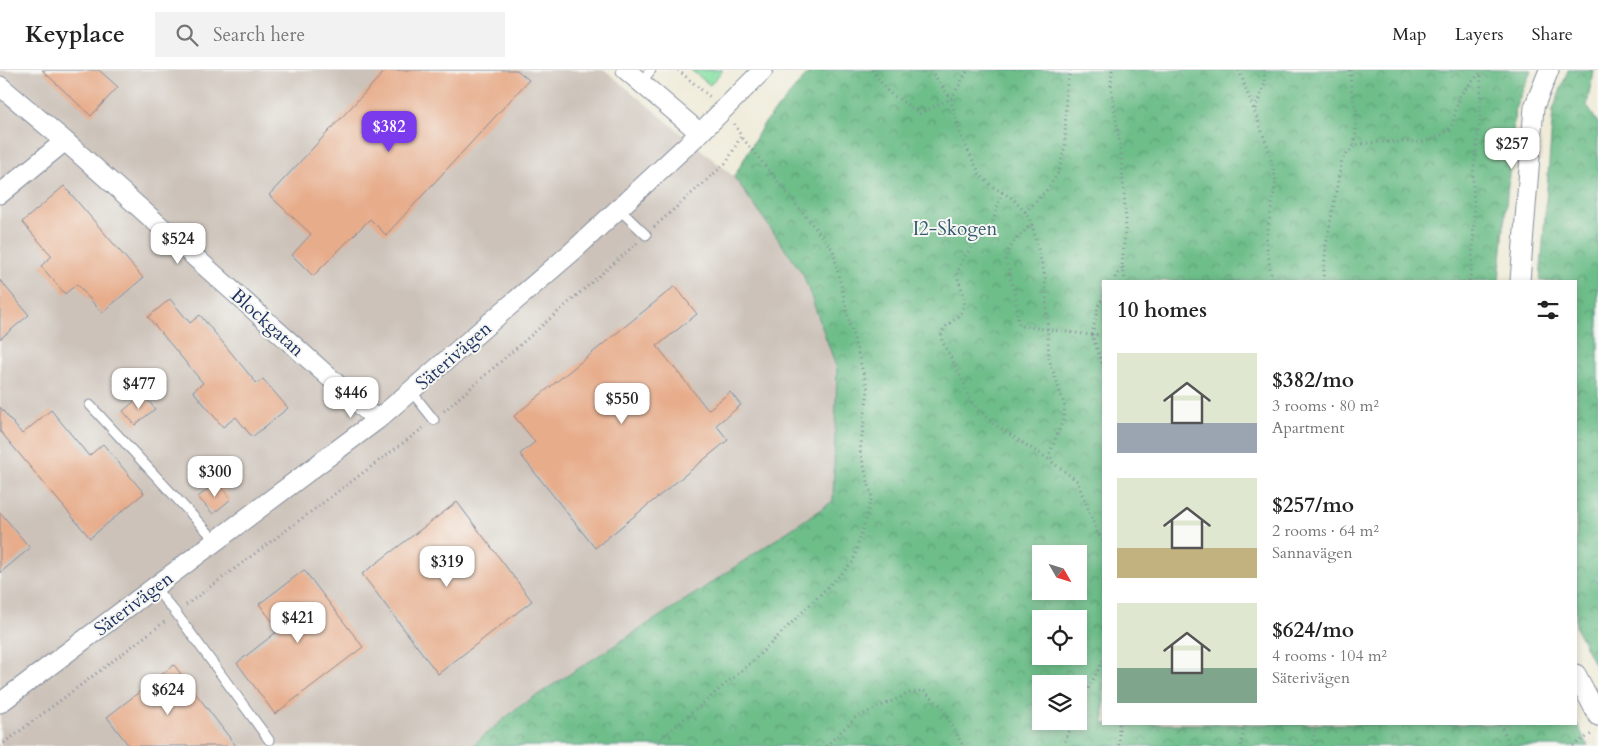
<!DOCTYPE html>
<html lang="en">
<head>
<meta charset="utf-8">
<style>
	:root { --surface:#fff; --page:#f2f2f2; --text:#222; --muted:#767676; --line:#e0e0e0; --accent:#7c3aed }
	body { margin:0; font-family:Cardo,serif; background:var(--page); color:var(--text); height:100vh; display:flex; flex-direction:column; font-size:19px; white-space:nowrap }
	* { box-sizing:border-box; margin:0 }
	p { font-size:16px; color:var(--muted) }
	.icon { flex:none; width:28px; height:28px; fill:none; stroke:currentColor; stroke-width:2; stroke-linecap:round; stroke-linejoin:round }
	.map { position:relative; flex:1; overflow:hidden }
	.drawer { position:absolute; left:1102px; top:210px; width:475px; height:445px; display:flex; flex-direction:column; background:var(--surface); border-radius:0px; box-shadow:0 2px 8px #0003 }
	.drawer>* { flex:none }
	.needle { width:32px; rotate:129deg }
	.controls { position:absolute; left:1032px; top:475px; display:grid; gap:10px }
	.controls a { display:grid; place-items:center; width:55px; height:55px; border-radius:0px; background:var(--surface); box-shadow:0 2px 8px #0003; font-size:25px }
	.price { position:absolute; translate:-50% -42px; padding:0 11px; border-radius:10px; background:#fff; color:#222; font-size:16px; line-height:32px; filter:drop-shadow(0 1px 2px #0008) }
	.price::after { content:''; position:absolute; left:50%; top:30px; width:15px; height:11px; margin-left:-8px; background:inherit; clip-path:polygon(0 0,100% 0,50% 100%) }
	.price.selected { background:var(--accent); color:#fff }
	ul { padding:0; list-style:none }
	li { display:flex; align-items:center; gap:15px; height:125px; padding:0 15px }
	li span { display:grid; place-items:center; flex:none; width:140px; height:100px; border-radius:0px; color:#555 }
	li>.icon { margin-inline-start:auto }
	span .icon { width:60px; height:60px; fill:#fffc; stroke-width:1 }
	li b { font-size:21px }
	h2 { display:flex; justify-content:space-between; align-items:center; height:60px; padding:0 15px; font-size:21px }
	header { display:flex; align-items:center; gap:30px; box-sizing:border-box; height:70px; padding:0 25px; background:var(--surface); border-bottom:1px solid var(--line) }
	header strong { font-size:24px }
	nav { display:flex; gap:28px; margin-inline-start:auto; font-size:18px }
	.search { width:350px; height:45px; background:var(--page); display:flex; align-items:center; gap:12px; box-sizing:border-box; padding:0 18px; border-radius:0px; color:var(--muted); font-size:19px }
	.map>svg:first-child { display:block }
</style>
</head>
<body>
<header>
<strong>Keyplace</strong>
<div class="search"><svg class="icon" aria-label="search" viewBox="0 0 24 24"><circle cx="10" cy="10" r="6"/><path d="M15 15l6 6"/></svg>Search here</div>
<nav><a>Map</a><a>Layers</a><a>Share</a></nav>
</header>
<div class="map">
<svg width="1598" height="676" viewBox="0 0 1598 676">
	<defs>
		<pattern id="forest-crowns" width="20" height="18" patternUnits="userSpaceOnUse" patternTransform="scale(1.25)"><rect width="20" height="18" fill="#6ebe8a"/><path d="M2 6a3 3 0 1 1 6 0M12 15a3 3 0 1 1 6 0" fill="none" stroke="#5a9b74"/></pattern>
	</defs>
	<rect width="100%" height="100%" fill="#f6f6f2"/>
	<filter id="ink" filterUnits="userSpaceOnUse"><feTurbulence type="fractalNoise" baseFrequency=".02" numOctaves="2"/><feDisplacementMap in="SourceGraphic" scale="10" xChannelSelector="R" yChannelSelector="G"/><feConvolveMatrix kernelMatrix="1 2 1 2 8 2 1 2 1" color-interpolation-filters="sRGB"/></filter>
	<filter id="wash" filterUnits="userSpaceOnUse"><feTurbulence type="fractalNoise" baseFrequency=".0096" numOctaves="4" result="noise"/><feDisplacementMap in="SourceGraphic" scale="20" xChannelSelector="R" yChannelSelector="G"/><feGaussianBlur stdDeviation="1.12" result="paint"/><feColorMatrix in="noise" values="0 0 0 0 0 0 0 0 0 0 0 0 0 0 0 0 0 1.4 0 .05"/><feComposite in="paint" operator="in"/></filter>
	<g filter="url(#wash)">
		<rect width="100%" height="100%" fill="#efebd8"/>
		<path fill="#ccc2b9" d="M 0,0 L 605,0 L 734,107 L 803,204 L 837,299 L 833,431 L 696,523 L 517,638 L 472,676 L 0,676 Z"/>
		<path fill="#89e0a4" stroke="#528881" d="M 691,0 L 723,0 L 710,15 Z"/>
		<path fill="url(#forest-crowns)" stroke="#447674" fill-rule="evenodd" d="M 811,0 L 1531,0 L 1515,39 L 1499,211 L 1104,211 L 1104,654 L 1576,654 L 1576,652 L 1588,676 L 472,676 L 517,638 L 696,523 L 833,431 L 837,299 L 803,204 L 734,107 L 763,55 ZM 1041,484 L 1079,484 L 1079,521 L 1041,521 ZM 1041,549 L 1079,549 L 1079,586 L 1041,586 ZM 1041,614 L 1079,614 L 1079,651 L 1041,651 Z
			M 1568,0 L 1593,0 L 1587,36 L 1598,53 L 1598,602 L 1576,558 L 1576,211 L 1540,211 L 1553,40 Z"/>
		<g id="blocks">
			<path fill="#e7ac8a" d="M 42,0 L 99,0 L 118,17 L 91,46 Z
				M 386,0 L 517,0 L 529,10 L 386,165 L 370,149 L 313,206 L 292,185 L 311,164 L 269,125 Z
				M 64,116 L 143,208 L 102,243 L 77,214 L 65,224 L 41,196 L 52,186 L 22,152 Z
				M 0,210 L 29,245 L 0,269 Z
				M 675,216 L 697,244 L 657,276 L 708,340 L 730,322 L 741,335 L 716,355 L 728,370 L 595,478 L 520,384 L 535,372 L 514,346 Z
				M 170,229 L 190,253 L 200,245 L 257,314 L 263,309 L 288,338 L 252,367 L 236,347 L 223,357 L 193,321 L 203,313 L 148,247 Z
				M 143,324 L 155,339 L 135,355 L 123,341 Z
				M 0,337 L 22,364 L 51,340 L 89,386 L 103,374 L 144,423 L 90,468 L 0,361 Z
				M 217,412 L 231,429 L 213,444 L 198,427 Z
				M 457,432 L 532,531 L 438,604 L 362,504 Z
				M 0,442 L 30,478 L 0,503 Z
				M 304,500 L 363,577 L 275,644 L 237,593 L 279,560 L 259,534 Z
				M 174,595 L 236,676 L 129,676 L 107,647 Z"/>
		</g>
	</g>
	<g filter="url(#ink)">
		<use href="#blocks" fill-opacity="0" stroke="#858d9b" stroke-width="1"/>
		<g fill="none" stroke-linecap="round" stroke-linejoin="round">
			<defs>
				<path id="service" d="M 641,12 L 651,0
					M 619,139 L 646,165
					M 411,321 L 434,350
					M 90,335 L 216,471
					M 154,517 L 176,543 L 269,670"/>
				<path id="minor" d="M 626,0 L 700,63
					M 0,16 L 65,71 L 377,350
					M 0,124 L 65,71
					M 1520,211 L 1534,37 L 1549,0
					M 1576,604 L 1598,646
					M 0,633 L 377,350 L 573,181 L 700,63 L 763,0"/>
			</defs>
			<use href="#service" stroke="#858d9b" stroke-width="11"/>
			<use href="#minor" stroke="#858d9b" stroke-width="21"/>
			<path stroke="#858d9b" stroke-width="3" stroke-dasharray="1 4" stroke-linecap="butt" d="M 678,0 L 710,27
				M 872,0 L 888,22 L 920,43 L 951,29 L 968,0
				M 931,0 L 951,29 L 960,64 L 980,105 L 993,117 L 1012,128 L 1025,142 L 1032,154 L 1045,207 L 1049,289 L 1065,337 L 1063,350 L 1050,383 L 1052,392 L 1077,411 L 1097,462 L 1104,471
				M 1112,0 L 1111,15 L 1121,83 L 1126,150 L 1122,196 L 1113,211
				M 1239,0 L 1267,75 L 1276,111 L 1266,171 L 1272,211
				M 1350,0 L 1351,19 L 1357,43 L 1355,75
				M 1255,39 L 1265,13 L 1264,0
				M 1002,122 C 998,132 993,156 988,162 C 977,175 963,182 958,201 C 955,212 968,223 963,238 C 958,253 938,254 942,271 L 964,313 L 968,327 L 977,338 L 991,352 L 1051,391
				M 1025,142 L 1046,121 L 1059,102 L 1065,75 L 1066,20 L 1070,0
				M 1032,154 L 1015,170 L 1008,181 L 1006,190 L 1015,226 L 1018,252 L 1020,256 L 1092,265 L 1104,264
				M 654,157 L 727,92 L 741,66 L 734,53
				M 1123,197 L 1125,211
				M 1323,211 L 1326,176 L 1342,89 L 1355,75 L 1378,72 L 1421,72 L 1438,67 L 1451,58 L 1460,25 L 1481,2
				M 1469,211 L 1472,196 L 1474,147 L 1473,104 L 1480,49 L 1481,3
				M 1104,226 L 1098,236 L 1092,265 L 1104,299
				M 444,341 L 637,173
				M 186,535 L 423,358
				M 1079,636 L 1104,589
				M 1119,654 L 1119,676
				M 1500,654 L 1511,676
				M 0,676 L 167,550
				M 662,676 L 658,671 L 753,591 L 853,492 L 872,427 L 860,381 L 868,320 L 850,255 L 833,180 L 741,66
				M 826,676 L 855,648 L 910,623 L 924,621 L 942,637 L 963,676
				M 1063,676 L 1073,651
				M 1241,676 L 1245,654
				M 1312,676 L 1316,654
				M 1573,676 L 1593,663"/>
			<use href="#service" stroke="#fff" stroke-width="9"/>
			<use href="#minor" stroke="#fff" stroke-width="19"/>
		</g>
	</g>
	<g text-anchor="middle" stroke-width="4" stroke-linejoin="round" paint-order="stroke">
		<g font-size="19" fill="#365b70" stroke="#f6f6f2">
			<text x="955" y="165">I2-Skogen</text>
		</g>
		<g font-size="19" fill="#1b2f5e" stroke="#f6f6f2">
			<text transform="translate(268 252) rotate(42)" y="7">Blockgatan</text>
			<text transform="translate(453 285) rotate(-41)" y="7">Säterivägen</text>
			<text transform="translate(133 533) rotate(-37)" y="7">Säterivägen</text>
		</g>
	</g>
</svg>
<div class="controls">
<a><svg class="needle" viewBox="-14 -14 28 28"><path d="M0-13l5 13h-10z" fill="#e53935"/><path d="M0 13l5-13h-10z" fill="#767676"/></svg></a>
<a><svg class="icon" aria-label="locate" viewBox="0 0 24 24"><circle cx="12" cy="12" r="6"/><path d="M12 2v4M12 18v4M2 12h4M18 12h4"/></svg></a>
<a><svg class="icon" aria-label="layers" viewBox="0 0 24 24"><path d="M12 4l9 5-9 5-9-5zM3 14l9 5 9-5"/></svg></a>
</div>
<b class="price selected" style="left:389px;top:83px">$382</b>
<b class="price" style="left:1512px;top:100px">$257</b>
<b class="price" style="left:178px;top:195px">$524</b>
<b class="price" style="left:139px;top:340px">$477</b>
<b class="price" style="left:351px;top:349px">$446</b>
<b class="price" style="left:622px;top:355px">$550</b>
<b class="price" style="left:215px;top:428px">$300</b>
<b class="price" style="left:447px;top:518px">$319</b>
<b class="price" style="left:298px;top:574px">$421</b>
<b class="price" style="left:168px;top:646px">$624</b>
<section class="drawer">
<h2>10 homes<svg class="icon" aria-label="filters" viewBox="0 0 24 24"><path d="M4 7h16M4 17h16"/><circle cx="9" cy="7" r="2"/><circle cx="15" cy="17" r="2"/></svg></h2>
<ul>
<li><span style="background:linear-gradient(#dfe7d0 70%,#9aa5b1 0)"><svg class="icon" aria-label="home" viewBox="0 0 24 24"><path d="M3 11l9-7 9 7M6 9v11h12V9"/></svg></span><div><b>$382/mo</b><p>3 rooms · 80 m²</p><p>Apartment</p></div></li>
<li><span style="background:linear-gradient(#dfe7d0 70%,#c2b280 0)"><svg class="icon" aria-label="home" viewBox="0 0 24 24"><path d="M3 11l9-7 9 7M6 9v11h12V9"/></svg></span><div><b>$257/mo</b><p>2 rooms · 64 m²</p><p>Sannavägen</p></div></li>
<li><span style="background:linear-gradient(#dfe7d0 65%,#7fa58c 0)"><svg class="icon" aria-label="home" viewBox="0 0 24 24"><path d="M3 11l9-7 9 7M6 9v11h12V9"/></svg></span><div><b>$624/mo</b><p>4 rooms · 104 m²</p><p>Säterivägen</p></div></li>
</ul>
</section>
</div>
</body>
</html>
